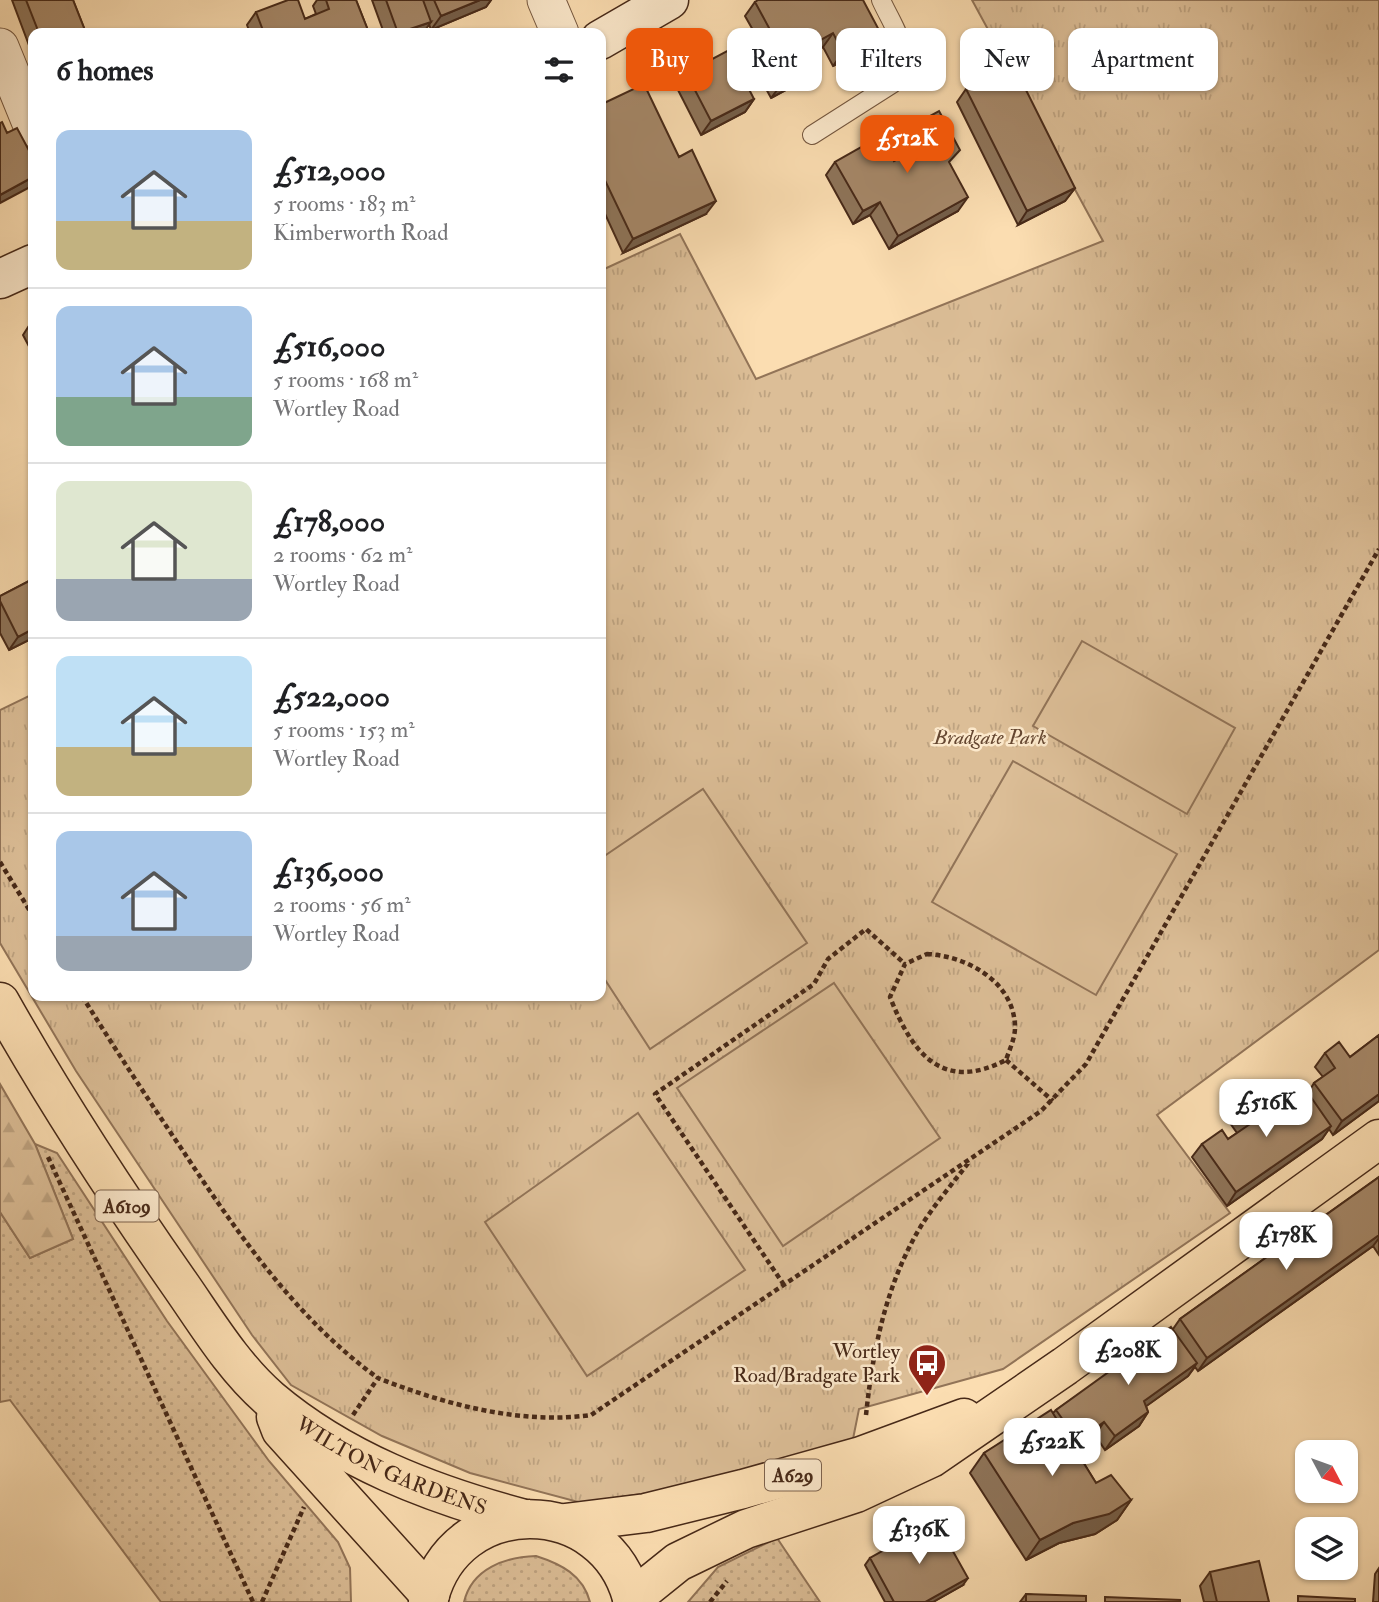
<!DOCTYPE html>
<html lang="en">
<head>
<meta charset="utf-8">
<style>
	:root { --surface:#fff; --page:#f6f6f6; --text:#202124; --muted:#757577; --line:#e0e0e0; --accent:#ea580c }
	body { margin:0; font-family:"IM FELL Double Pica",serif; background:var(--page); color:var(--text); height:100vh; display:flex; flex-direction:column; font-size:26px; white-space:nowrap }
	* { box-sizing:border-box; margin:0 }
	p { font-size:23px; color:var(--muted) }
	.icon { flex:none; width:38px; height:38px; fill:none; stroke:currentColor; stroke-width:2; stroke-linecap:round; stroke-linejoin:round }
	.map { position:relative; flex:1; overflow:hidden }
	.side { position:absolute; left:28px; top:28px; width:578px; height:973px; display:flex; flex-direction:column; background:var(--surface); border-radius:14px; box-shadow:0 2px 5px #0004 }
	.side>* { flex:none }
	.top-card { position:absolute; left:626px; top:28px; width:648px; height:63px; display:flex; gap:14px }
	.needle { width:46px; rotate:131deg }
	.buttons { position:absolute; left:1295px; top:1440px; display:grid; gap:14px }
	.buttons a { display:grid; place-items:center; width:63px; height:63px; border-radius:14px; background:var(--surface); box-shadow:0 2px 5px #0004; font-size:35px }
	.price { position:absolute; translate:-50% -60px; padding:0 16px; border-radius:14px; background:#fff; color:#222; font-size:23px; line-height:46px; filter:drop-shadow(0 2px 4px #0008) }
	.price::after { content:''; position:absolute; left:50%; top:42px; width:21px; height:16px; margin-left:-10px; background:inherit; clip-path:polygon(0 0,100% 0,50% 100%) }
	.price.selected { background:var(--accent); color:#fff }
	ul { padding:0; list-style:none }
	li { display:flex; align-items:center; gap:21px; height:175px; padding:0 28px }
	li+li { border-top:2px solid var(--line) }
	li span { display:grid; place-items:center; flex:none; width:196px; height:140px; border-radius:14px; color:#555 }
	li>.icon { margin-inline-start:auto }
	span .icon { width:84px; height:84px; fill:#fffc; stroke-width:1 }
	li b { font-size:30px }
	h2 { display:flex; justify-content:space-between; align-items:center; height:84px; padding:0 28px; font-size:30px }
	.chip { padding:0 24px; border-radius:14px; background:var(--surface); box-shadow:0 2px 5px #0004; font-size:24px; line-height:63px }
	.chip.selected { background:var(--accent); color:#fff }
	.map>svg:first-child { display:block }
</style>
</head>
<body>
<div class="map">
<svg width="1379" height="1602" viewBox="0 0 1379 1602">
	<defs>
		<pattern id="grass-dots" width="8" height="8" patternUnits="userSpaceOnUse" patternTransform="scale(1.75)"><rect width="8" height="8" fill="#dcbe97"/><path d="M2 2h.1M6 6h.1" fill="none" stroke="#bea381" stroke-width="1.8" stroke-linecap="round"/></pattern>
		<pattern id="forest-firs" width="22" height="20" patternUnits="userSpaceOnUse" patternTransform="scale(1.75)"><rect width="22" height="20" fill="#dcbe97"/><path d="M5 1l3.5 6h-7zM16 11l3.5 6h-7z" fill="#bea381"/></pattern>
		<pattern id="park-tufts" width="24" height="20" patternUnits="userSpaceOnUse" patternTransform="scale(1.75)"><rect width="24" height="20" fill="#dcbe97"/><path d="M3 7l-1-3M5 7V3M7 7l1-3M15 17l-1-3M17 17v-4M19 17l1-3" fill="none" stroke="#bea381"/></pattern>
	</defs>
	<rect width="100%" height="100%" fill="#fbddb1"/>
	<filter id="stains"><feTurbulence type="fractalNoise" baseFrequency=".00286" numOctaves="4"/><feColorMatrix values="0 0 0 0 .2 0 0 0 0 .09 0 0 0 0 .02 0 0 0 .5 -.17"/></filter>
	<radialGradient id="worn" r=".72"><stop offset=".6" stop-color="#630" stop-opacity="0"/><stop offset="1" stop-color="#630" stop-opacity=".3"/></radialGradient>
	<path fill="url(#grass-dots)" stroke="#927458" stroke-width="2" d="M 35,1144 L 57,1153 L 167,1321 L 269,1461 L 338,1542 L 350,1568 L 351,1602 L 161,1602 L 10,1400 L 0,1402 L 0,1212 L 30,1258 L 73,1239 Z
		M 777,1538 L 820,1602 L 688,1602 L 718,1567 Z
		M 536,1556 C 561,1564 583,1575 590,1602 L 464,1602 C 472,1568 506,1557 536,1556 Z"/>
	<path fill="url(#forest-firs)" stroke="#927458" stroke-width="2" d="M 0,1084 L 35,1144 L 73,1239 L 30,1258 L 0,1212 Z"/>
	<path fill="url(#park-tufts)" stroke="#927458" stroke-width="2" d="M 972,0 L 1379,0 L 1379,950 L 1157,1115 L 1230,1213 L 1003,1369 L 859,1409 L 852,1444 L 661,1491 L 582,1503 L 470,1473 L 382,1436 L 291,1385 L 252,1335 L 76,1071 L 0,943 L 0,710 L 33,694 L 33,996 L 600,996 L 600,271 L 680,234 L 756,379 L 1103,241 Z"/>
	<path fill="#dcbe97" stroke="#927458" stroke-width="2" d="M 1082,641 L 1235,728 L 1187,814 L 1033,726 Z
		M 1013,761 L 1177,854 L 1096,995 L 932,902 Z
		M 703,789 L 807,943 L 650,1049 L 600,972 L 600,859 Z
		M 834,983 L 940,1138 L 783,1246 L 677,1088 Z
		M 638,1113 L 745,1270 L 587,1376 L 485,1222 Z"/>
	<g fill="none" stroke-linecap="round" stroke-linejoin="round">
		<defs>
			<path id="lane" d="M 812,135 L 892,84 C 917,56 894,29 881,0"/>
			<path id="street" d="M 546,0 L 560,33
				M 0,47 L 33,128"/>
			<path id="secondary" d="M 600,40 L 669,0
				M 0,279 L 33,264"/>
			<g id="primary">
				<path id="s1" d="M 0,1002 C 54,1098 116,1193 179,1283 C 207,1323 233,1367 270,1399 C 342,1460 431,1494 521,1518"/>
				<path d="M 276,1417 L 281,1430 L 430,1595"/>
				<path d="M 565,1523 L 646,1513 L 743,1489 L 861,1456 L 964,1418"/>
				<path d="M 632,1599 L 678,1562 L 746,1529 L 856,1493 L 931,1458 L 1065,1366 L 1379,1139"/>
				<path d="M 428,1602 C 453,1491 607,1492 633,1602"/>
			</g>
		</defs>
		<use href="#lane" stroke="#74563e" stroke-width="20"/>
		<use href="#street" stroke="#74563e" stroke-width="39"/>
		<use href="#secondary" stroke="#472918" stroke-width="41"/>
		<use href="#primary" stroke="#472918" stroke-width="41"/>
		<path stroke="#472918" stroke-width="4.5" stroke-dasharray="5 3.5" stroke-linecap="butt" d="M 0,862 L 33,916
			M 927,954 C 967,956 1015,982 1015,1028 C 1015,1038 1009,1051 1006,1060 C 942,1093 912,1053 890,997 L 905,964 Z
			M 82,996 C 114,1047 147,1098 181,1148 C 236,1231 296,1319 378,1378
			M 1006,1060 L 1053,1101
			M 48,1157 L 253,1602
			M 784,1285 L 655,1094 L 814,984 L 828,959 L 866,929 L 905,964
			M 353,1415 L 378,1378 C 444,1404 520,1425 591,1415 L 1041,1111 L 1086,1064 L 1379,549
			M 866,1415 C 873,1349 886,1284 921,1226 C 935,1204 953,1183 969,1162
			M 262,1602 L 304,1507
			M 710,1602 L 727,1581"/>
		<use href="#lane" stroke="#fce9cc" stroke-width="18"/>
		<use href="#street" stroke="#fce9cc" stroke-width="37"/>
		<use href="#secondary" stroke="#fce9cc" stroke-width="38"/>
		<use href="#primary" stroke="#fbddb1" stroke-width="38"/>
	</g>
	<path fill="#8e7459" stroke="#472918" stroke-width="2" d="M 12,0 L 73,0 L 86,33 L 33,33 L 33,56 Z
		M 317,0 L 356,0 L 369,33 L 250,33 L 247,25 L 256,12 L 305,19 L 316,14 L 313,6 Z
		M 372,0 L 491,0 L 486,7 L 431,30 L 429,24 L 423,33 L 384,33 Z
		M 755,2 L 880,32 L 871,46 L 833,66 L 823,47 L 811,53 L 817,65 L 808,78 L 771,98 L 751,61 L 762,46 L 745,16 Z
		M 686,73 L 754,99 L 745,112 L 701,135 L 676,86 Z
		M 966,89 L 1075,188 L 1065,201 L 1018,225 L 957,102 Z
		M 600,105 L 706,214 L 623,253 L 600,203 Z
		M 899,133 L 950,165 L 958,211 L 889,249 L 870,215 L 853,224 L 826,175 L 835,162 L 894,161 L 897,159 L 890,146 Z
		M 32,321 L 33,321 L 33,354 L 23,335 Z
		M 33,579 L 33,638 L 9,650 L 0,633 L 0,596 Z
		M 1379,1035 L 1379,1101 L 1333,1135 L 1329,1129 L 1322,1139 L 1227,1206 L 1192,1157 L 1202,1144 L 1228,1139 L 1237,1133 L 1230,1123 L 1239,1109 L 1270,1115 L 1308,1093 L 1314,1083 L 1323,1077 L 1315,1067 L 1325,1053 L 1350,1057 Z
		M 1379,1177 L 1379,1255 L 1373,1246 L 1198,1371 L 1195,1367 L 1188,1376 L 1146,1406 L 1148,1412 L 1139,1426 L 1105,1450 L 1095,1435 L 1075,1449 L 1096,1483 L 1131,1500 L 1117,1520 L 1095,1534 L 1059,1543 L 1026,1560 L 970,1473 L 984,1453 L 1053,1413 L 1056,1410 L 1173,1329 L 1180,1319 Z
		M 870,1558 L 963,1585 L 933,1602 L 885,1602 L 865,1565 Z
		M 1379,1568 L 1379,1602 L 1373,1602 L 1375,1574 Z
		M 1210,1572 L 1269,1602 L 1204,1602 L 1200,1586 Z
		M 1026,1594 L 1086,1602 L 1020,1602 Z"/>
	<path fill="#745e49" stroke="#472918" stroke-width="2" d="M 480,0 L 491,0 L 486,7 L 431,30 L 441,16 Z
		M 431,22 L 423,33 L 399,33 Z
		M 880,32 L 871,46 L 833,66 L 843,52 Z
		M 833,33 L 823,47 L 798,60 L 808,47 Z
		M 817,65 L 808,78 L 771,98 L 781,85 Z
		M 754,99 L 745,112 L 701,135 L 711,121 Z
		M 33,177 L 33,184 L 32,186 L 0,203 L 0,195 Z
		M 1075,188 L 1065,201 L 1018,225 L 1027,211 Z
		M 968,197 L 958,211 L 889,249 L 898,236 Z
		M 716,201 L 706,214 L 623,253 L 633,239 Z
		M 880,202 L 870,215 L 853,224 L 863,211 Z
		M 33,629 L 33,638 L 9,650 L 18,637 Z
		M 1379,1094 L 1379,1101 L 1333,1135 L 1342,1121 Z
		M 1331,1126 L 1322,1139 L 1227,1206 L 1236,1192 Z
		M 1379,1235 L 1379,1238 L 1373,1246 L 1198,1371 L 1207,1358 Z
		M 1197,1363 L 1188,1376 L 1134,1415 L 1144,1401 Z
		M 1148,1412 L 1139,1426 L 1105,1450 L 1115,1436 Z
		M 1104,1422 L 1095,1435 L 1068,1454 L 1078,1441 Z
		M 1131,1500 L 1117,1520 L 1095,1534 L 1059,1543 L 1026,1560 L 1040,1540 L 1073,1523 Z
		M 968,1578 L 963,1585 L 933,1602 L 925,1602 Z"/>
	<path fill="#a58768" stroke="#472918" stroke-width="2" d="M 26,0 L 73,0 L 86,33 L 39,33 Z
		M 288,0 L 298,0 L 305,19 L 329,9 L 326,0 L 356,0 L 369,33 L 264,33 L 256,12 Z
		M 386,0 L 423,0 L 431,22 L 398,33 Z
		M 434,0 L 480,0 L 441,16 Z
		M 758,0 L 863,0 L 880,32 L 843,52 L 833,33 L 808,47 L 817,65 L 781,85 L 760,47 L 775,39 L 755,2 Z
		M 729,50 L 754,99 L 711,121 L 686,73 Z
		M 1014,66 L 1075,188 L 1027,211 L 966,89 Z
		M 644,84 L 679,157 L 692,150 L 716,201 L 633,239 L 600,170 L 600,105 Z
		M 939,111 L 960,150 L 949,162 L 968,197 L 898,236 L 880,202 L 863,211 L 835,162 L 881,136 L 894,161 L 910,152 L 899,133 Z
		M 2,122 L 7,133 L 17,128 L 33,158 L 33,177 L 0,195 L 0,123 Z
		M 33,579 L 33,629 L 18,637 L 0,601 L 0,596 Z
		M 1379,1035 L 1379,1094 L 1342,1121 L 1314,1083 L 1335,1068 L 1325,1053 L 1339,1042 L 1350,1057 Z
		M 1306,1090 L 1331,1126 L 1236,1192 L 1202,1144 L 1222,1130 L 1228,1139 L 1250,1124 L 1239,1109 L 1257,1096 L 1270,1115 Z
		M 1379,1177 L 1379,1235 L 1207,1358 L 1180,1319 Z
		M 1171,1327 L 1197,1363 L 1144,1401 L 1148,1412 L 1115,1436 L 1104,1422 L 1078,1441 L 1056,1410 Z
		M 1051,1410 L 1096,1483 L 1111,1475 L 1131,1500 L 1109,1514 L 1073,1523 L 1040,1540 L 984,1453 Z
		M 936,1521 L 968,1578 L 925,1602 L 894,1602 L 870,1558 Z
		M 1259,1561 L 1269,1602 L 1217,1602 L 1210,1572 Z
		M 1026,1594 L 1086,1596 L 1086,1602 L 1026,1602 Z
		M 1298,1596 L 1355,1599 L 1355,1602 L 1298,1602 Z
		M 1105,1597 L 1180,1600 L 1180,1602 L 1105,1602 Z"/>
	<defs>
		<symbol id="bus-pin" viewBox="-11 -11 22 30"><path d="M0 17L-7.5 6A9.5 9.5 0 1 1 7.5 6Z" fill="#8f2418" stroke="#fce9cc"/><path d="M-5-6H5V4H4V6H2V4H-2V6H-4V4H-5ZM-3.5-4V0h7V-4ZM-3.5 1.2v1.5H-2V1.2ZM2 1.2v1.5H3.5V1.2Z" fill="#fff"/></symbol>
	</defs>
	<g fill-rule="evenodd">
		<use href="#bus-pin" x="905" y="1341" width="44" height="60"/>
	</g>
	<g text-anchor="middle" stroke-width="5" stroke-linejoin="round" paint-order="stroke">
		<g fill="#fce9cc" stroke="#7d634e" stroke-width="2">
			<rect x="95.5" y="1190.5" width="63" height="31" rx="5"/>
			<rect x="765" y="1459.5" width="56" height="31" rx="5"/>
		</g>
		<g font-size="19" font-weight="bold" fill="#472918">
			<text x="127" y="1213">A6109</text>
			<text x="793" y="1482">A629</text>
		</g>
		<g font-size="21" font-style="italic" fill="#654731" stroke="#fce9cc">
			<text x="990" y="744">Bradgate Park</text>
		</g>
		<g font-size="21" fill="#472918" stroke="#fce9cc" text-anchor="end">
			<text x="900" y="1358">Wortley<tspan x="900" dy="24">Road/Bradgate Park</tspan></text>
		</g>
		<g font-size="21" fill="#472918" stroke="#fce9cc">
			<text dy="7" stroke="none"><textPath href="#s1" startOffset="621">WILTON GARDENS</textPath></text>
		</g>
	</g>
	<rect width="100%" height="100%" filter="url(#stains)"/>
	<rect width="100%" height="100%" fill="url(#worn)"/>
</svg>
<div class="buttons">
<a><svg class="needle" viewBox="-14 -14 28 28"><path d="M0-13l5 13h-10z" fill="#e53935"/><path d="M0 13l5-13h-10z" fill="#757577"/></svg></a>
<a><svg class="icon" aria-label="layers" viewBox="0 0 24 24"><path d="M12 4l9 5-9 5-9-5zM3 14l9 5 9-5"/></svg></a>
</div>
<b class="price selected" style="left:907px;top:175px">£512K</b>
<b class="price" style="left:1266px;top:1139px">£516K</b>
<b class="price" style="left:1286px;top:1272px">£178K</b>
<b class="price" style="left:1128px;top:1387px">£208K</b>
<b class="price" style="left:1052px;top:1478px">£522K</b>
<b class="price" style="left:919px;top:1566px">£136K</b>
<div class="top-card">
<a class="chip selected">Buy</a>
<a class="chip">Rent</a>
<a class="chip">Filters</a>
<a class="chip">New</a>
<a class="chip">Apartment</a>
</div>
<section class="side">
<h2>6 homes<svg class="icon" aria-label="filters" viewBox="0 0 24 24"><path d="M4 7h16M4 17h16"/><circle cx="9" cy="7" r="2"/><circle cx="15" cy="17" r="2"/></svg></h2>
<ul>
<li><span style="background:linear-gradient(#a9c7e8 65%,#c2b280 0)"><svg class="icon" aria-label="home" viewBox="0 0 24 24"><path d="M3 11l9-7 9 7M6 9v11h12V9"/></svg></span><div><b>£512,000</b><p>5 rooms · 183 m²</p><p>Kimberworth Road</p></div></li>
<li><span style="background:linear-gradient(#a9c7e8 65%,#7fa58c 0)"><svg class="icon" aria-label="home" viewBox="0 0 24 24"><path d="M3 11l9-7 9 7M6 9v11h12V9"/></svg></span><div><b>£516,000</b><p>5 rooms · 168 m²</p><p>Wortley Road</p></div></li>
<li><span style="background:linear-gradient(#dfe7d0 70%,#9aa5b1 0)"><svg class="icon" aria-label="home" viewBox="0 0 24 24"><path d="M3 11l9-7 9 7M6 9v11h12V9"/></svg></span><div><b>£178,000</b><p>2 rooms · 62 m²</p><p>Wortley Road</p></div></li>
<li><span style="background:linear-gradient(#bfe0f5 65%,#c2b280 0)"><svg class="icon" aria-label="home" viewBox="0 0 24 24"><path d="M3 11l9-7 9 7M6 9v11h12V9"/></svg></span><div><b>£522,000</b><p>5 rooms · 153 m²</p><p>Wortley Road</p></div></li>
<li><span style="background:linear-gradient(#a9c7e8 75%,#9aa5b1 0)"><svg class="icon" aria-label="home" viewBox="0 0 24 24"><path d="M3 11l9-7 9 7M6 9v11h12V9"/></svg></span><div><b>£136,000</b><p>2 rooms · 56 m²</p><p>Wortley Road</p></div></li>
</ul>
</section>
</div>
</body>
</html>
